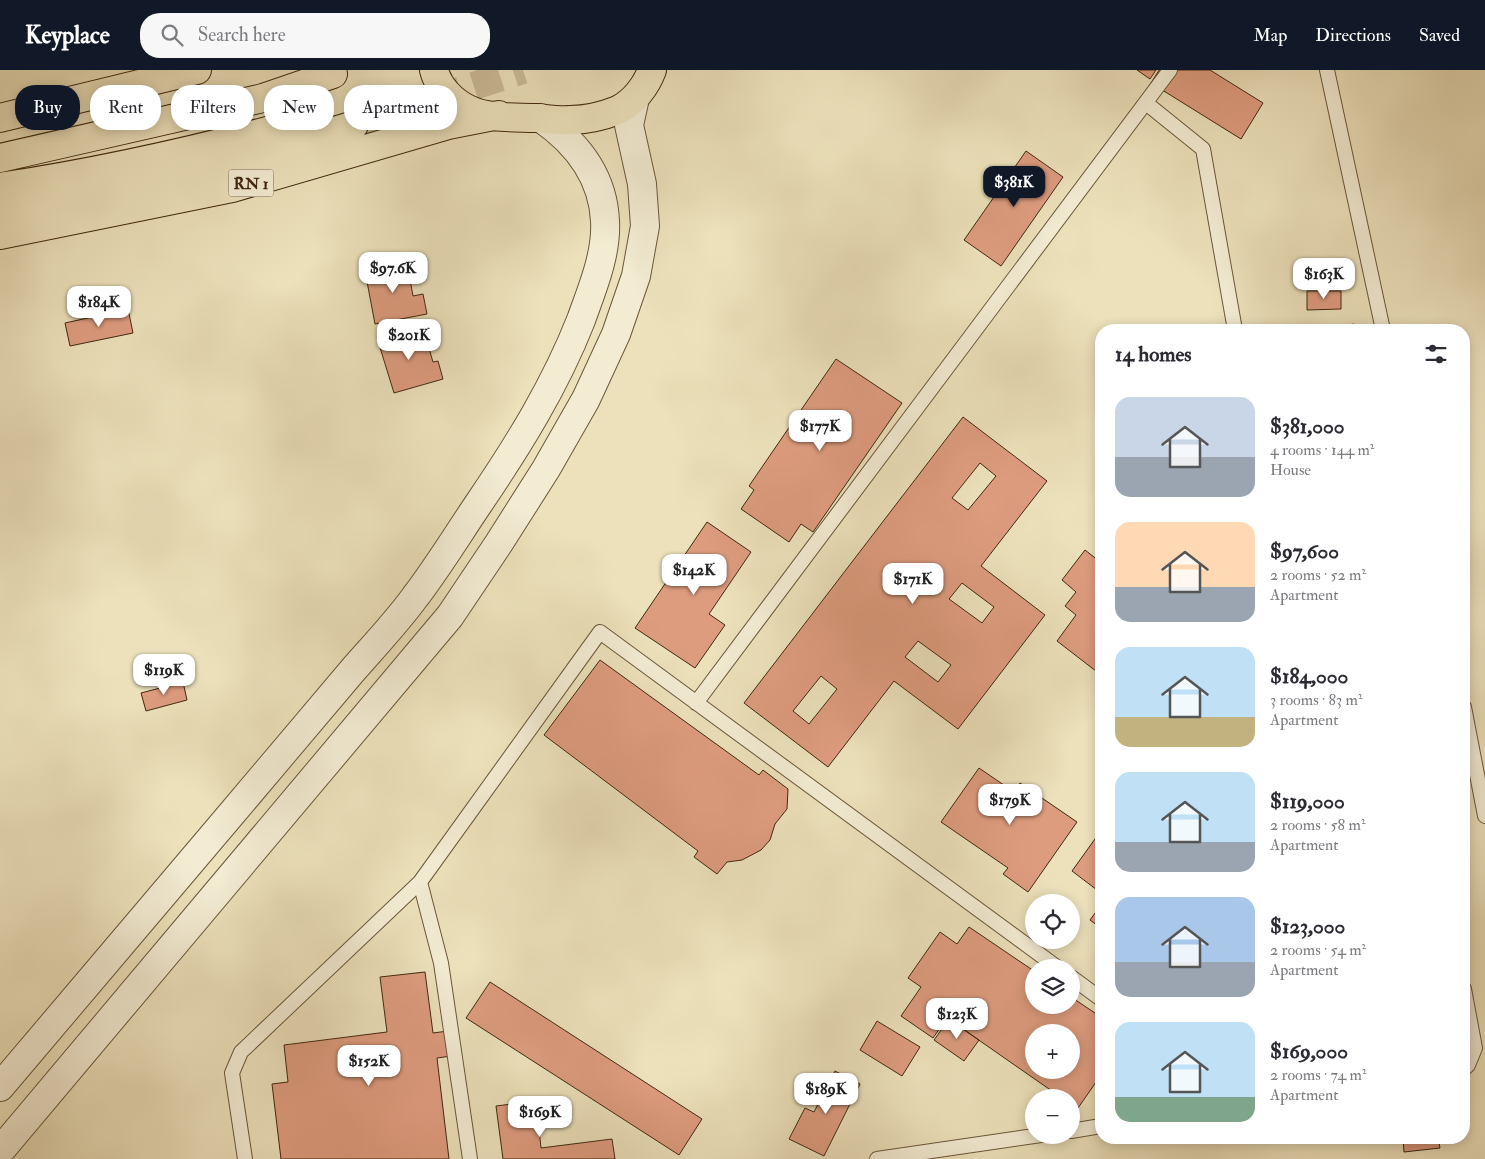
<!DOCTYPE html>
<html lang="en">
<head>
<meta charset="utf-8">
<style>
	:root { --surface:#fff; --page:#f7f7f7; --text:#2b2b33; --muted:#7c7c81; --accent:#111827 }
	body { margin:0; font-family:"IM FELL Double Pica",serif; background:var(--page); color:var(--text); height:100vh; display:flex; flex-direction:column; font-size:19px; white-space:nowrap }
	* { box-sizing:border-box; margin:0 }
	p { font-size:16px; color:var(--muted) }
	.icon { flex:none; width:28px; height:28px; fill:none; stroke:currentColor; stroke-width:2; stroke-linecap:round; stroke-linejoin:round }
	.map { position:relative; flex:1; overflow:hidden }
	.details { position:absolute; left:1095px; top:254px; width:375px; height:820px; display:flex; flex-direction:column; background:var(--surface); border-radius:20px; box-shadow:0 2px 12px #0003 }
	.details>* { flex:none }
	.hud { position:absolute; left:15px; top:15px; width:475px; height:45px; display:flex; gap:10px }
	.tools { position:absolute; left:1025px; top:824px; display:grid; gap:10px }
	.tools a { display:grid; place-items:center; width:55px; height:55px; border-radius:50%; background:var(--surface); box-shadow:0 2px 12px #0003; font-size:25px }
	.price { position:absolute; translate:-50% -42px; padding:0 11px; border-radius:10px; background:#fff; color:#222; font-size:16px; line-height:32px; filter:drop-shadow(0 1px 2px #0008) }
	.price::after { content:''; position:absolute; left:50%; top:30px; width:15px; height:11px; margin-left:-8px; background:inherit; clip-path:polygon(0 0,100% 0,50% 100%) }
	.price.current { background:var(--accent); color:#fff }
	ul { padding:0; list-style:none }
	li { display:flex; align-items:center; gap:15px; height:125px; padding:0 20px }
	li span { display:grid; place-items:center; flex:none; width:140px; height:100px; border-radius:15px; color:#555 }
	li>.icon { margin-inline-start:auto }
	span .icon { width:60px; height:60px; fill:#fffc; stroke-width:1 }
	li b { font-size:21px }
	h2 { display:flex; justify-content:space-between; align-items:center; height:60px; padding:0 20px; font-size:21px }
	.tag { padding:0 18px; border-radius:20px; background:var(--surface); box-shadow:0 2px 12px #0003; font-size:18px; line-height:45px }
	.tag.current { background:var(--accent); color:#fff }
	header { display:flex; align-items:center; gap:30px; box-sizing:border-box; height:70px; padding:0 25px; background:var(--accent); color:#fff }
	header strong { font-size:24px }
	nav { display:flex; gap:28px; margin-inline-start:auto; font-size:18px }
	.search { width:350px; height:45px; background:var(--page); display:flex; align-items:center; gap:12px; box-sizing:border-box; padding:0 18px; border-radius:20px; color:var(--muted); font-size:19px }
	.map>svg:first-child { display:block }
</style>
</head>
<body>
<header>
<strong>Keyplace</strong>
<div class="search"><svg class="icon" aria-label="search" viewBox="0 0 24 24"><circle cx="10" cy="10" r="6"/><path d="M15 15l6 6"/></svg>Search here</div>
<nav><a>Map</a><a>Directions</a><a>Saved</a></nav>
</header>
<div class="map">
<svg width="1485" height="1089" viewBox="0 0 1485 1089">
	<rect width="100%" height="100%" fill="#ece1bb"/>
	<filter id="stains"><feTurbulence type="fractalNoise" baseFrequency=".004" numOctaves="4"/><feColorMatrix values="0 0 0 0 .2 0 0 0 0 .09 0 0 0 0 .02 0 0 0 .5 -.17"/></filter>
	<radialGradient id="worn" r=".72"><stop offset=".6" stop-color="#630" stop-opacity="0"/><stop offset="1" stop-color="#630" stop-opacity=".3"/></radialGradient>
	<path fill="#de9c7f" stroke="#40280f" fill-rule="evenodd" d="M 1137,0 L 1156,0 L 1150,9 Z
		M 1159,0 L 1210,0 L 1263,33 L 1241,69 L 1151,13 Z
		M 1026,81 L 1063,107 L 1001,196 L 964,170 Z
		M 407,193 L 413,226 L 423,224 L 427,244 L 375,254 L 365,201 Z
		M 1307,221 L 1341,221 L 1341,239 L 1307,240 Z
		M 128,239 L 133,263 L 70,276 L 65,253 Z
		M 1354,254 L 1355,260 L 1319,260 Z
		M 423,258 L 433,292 L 438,291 L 443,309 L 394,323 L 378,271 Z
		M 836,289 L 902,333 L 813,462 L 801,454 L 789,472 L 741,439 L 754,420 L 749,416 Z
		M 963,347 L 1047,411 L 981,496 L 1045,545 L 958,659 L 894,611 L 828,697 L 744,633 ZM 980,393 L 996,406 L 968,440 L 952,428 ZM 962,513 L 994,537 L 982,553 L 949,529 ZM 918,571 L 951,595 L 938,612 L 905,587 ZM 821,606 L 837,619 L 809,654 L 793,641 Z
		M 707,452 L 751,482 L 709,544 L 725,555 L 695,598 L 635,558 Z
		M 1085,480 L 1099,491 L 1101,489 L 1101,605 L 1057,571 L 1076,545 L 1065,536 L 1076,522 L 1062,510 Z
		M 600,590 L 759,705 L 763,700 L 788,719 L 787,739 L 775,754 L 770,770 L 761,780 L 742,790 L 727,792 L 717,804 L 694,787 L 698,781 L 544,665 Z
		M 183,612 L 187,630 L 146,641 L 141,623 Z
		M 979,698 L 1014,722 L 1020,713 L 1077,752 L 1028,822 L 1003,804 L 1008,798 L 941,752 Z
		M 1100,762 L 1101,763 L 1101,823 L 1072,801 Z
		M 1101,835 L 1101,858 L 1090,850 Z
		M 969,857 L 1034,901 L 1034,935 L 1071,935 L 1071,927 L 1101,947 L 1101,1005 L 1078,1038 L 1071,1034 L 1071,1028 L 1062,1028 L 947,948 L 933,968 L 901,946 L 921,917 L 908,908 L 940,862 L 957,874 ZM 1034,962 L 1071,962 L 1071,1000 L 1034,1000 Z
		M 425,902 L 433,963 L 448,961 L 451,986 L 437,988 L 449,1089 L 281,1089 L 272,1014 L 288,1012 L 284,975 L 387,962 L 380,907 Z
		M 490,912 L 702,1049 L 679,1085 L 466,948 Z
		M 949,949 L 979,970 L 964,991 L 934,970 Z
		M 1464,950 L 1471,989 L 1464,990 Z
		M 877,951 L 920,977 L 902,1006 L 860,980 Z
		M 835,1001 L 860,1014 L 824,1086 L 789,1069 L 805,1038 L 814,1042 Z
		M 536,1031 L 541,1078 L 612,1069 L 615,1089 L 503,1089 L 496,1036 Z
		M 1403,1068 L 1438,1068 L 1440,1078 L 1404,1082 Z"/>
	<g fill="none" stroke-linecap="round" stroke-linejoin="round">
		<path stroke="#cabc99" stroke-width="28" stroke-dasharray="28 14" stroke-linecap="butt" d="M 354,55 L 523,0"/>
		<defs>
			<path id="service" d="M 1327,0 L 1383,260
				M 1146,33 L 1203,79 L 1235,260
				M 696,633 L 1170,0
				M 1464,637 L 1485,746
				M 420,812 L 441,893 L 470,1089
				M 1071,907 L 1101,929
				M 1464,919 L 1475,978 L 1468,995 L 1464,999
				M 1071,1061 L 1101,1056
				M 245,1089 L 232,1003 L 241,982 L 420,812 L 600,562 L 1058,898
				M 877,1089 L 1041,1065"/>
			<path id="tertiary" d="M 0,1017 C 78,925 155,834 233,742 C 273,695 313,648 353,600 C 374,576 396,553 415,527 C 438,497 458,464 479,433 C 519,374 555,316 581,250 C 592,219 607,184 605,151 C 603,106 577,73 541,48
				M 0,1081 L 450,546 L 499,473 L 546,399 L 586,329 L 616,264 L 636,206 L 645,156 L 642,114 L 629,55 L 635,28"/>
			<path id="primary" d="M 434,0 C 438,17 453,32 468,39 C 487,49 515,47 536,48 C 547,49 559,51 570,50 C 586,50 603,46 618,40 C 634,32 646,16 652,0
				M 0,48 L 197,0
				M 0,88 L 263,28 L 333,4
				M 0,117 C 106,101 211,77 315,48
				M 0,139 C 120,121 238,91 354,55
				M 0,165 L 232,118 L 448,55 L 499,45"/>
		</defs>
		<use href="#service" stroke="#6b563a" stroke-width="16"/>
		<use href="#tertiary" stroke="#6b563a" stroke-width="30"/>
		<use href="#primary" stroke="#40280f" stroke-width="30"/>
		<use href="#service" stroke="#f3ecd3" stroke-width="14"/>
		<use href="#tertiary" stroke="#f3ecd3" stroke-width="28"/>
		<use href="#primary" stroke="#ece1bb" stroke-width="28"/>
	</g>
	<g text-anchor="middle" stroke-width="5" stroke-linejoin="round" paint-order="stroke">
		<rect fill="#f3ecd3" stroke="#76634a" stroke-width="1" x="228.5" y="99.5" width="45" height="27" rx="4"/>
		<g font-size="16" font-weight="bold" fill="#40280f">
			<text x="251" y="119">RN 1</text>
		</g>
	</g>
	<rect width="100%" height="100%" filter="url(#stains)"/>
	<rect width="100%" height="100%" fill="url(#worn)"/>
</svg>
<div class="tools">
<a><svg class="icon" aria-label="locate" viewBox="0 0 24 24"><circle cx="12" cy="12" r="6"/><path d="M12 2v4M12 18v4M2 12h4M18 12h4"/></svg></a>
<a><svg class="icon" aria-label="layers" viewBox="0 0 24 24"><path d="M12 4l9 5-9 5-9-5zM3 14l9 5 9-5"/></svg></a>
<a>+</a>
<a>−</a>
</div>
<b class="price current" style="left:1014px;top:138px">$381K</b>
<b class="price" style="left:393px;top:224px">$97.6K</b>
<b class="price" style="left:1324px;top:230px">$163K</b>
<b class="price" style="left:99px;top:258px">$184K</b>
<b class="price" style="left:409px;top:291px">$201K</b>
<b class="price" style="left:820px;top:382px">$177K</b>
<b class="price" style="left:694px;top:526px">$142K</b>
<b class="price" style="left:913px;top:535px">$171K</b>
<b class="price" style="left:164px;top:626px">$119K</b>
<b class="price" style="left:1010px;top:756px">$179K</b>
<b class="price" style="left:957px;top:970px">$123K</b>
<b class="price" style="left:369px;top:1017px">$152K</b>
<b class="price" style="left:826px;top:1045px">$189K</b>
<b class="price" style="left:540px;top:1068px">$169K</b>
<div class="hud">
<a class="tag current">Buy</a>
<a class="tag">Rent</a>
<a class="tag">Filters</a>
<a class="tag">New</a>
<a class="tag">Apartment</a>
</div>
<section class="details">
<h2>14 homes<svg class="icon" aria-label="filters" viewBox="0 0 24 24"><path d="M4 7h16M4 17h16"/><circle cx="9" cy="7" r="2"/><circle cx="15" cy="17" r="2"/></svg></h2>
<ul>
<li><span style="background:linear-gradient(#c9d6e8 60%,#9aa5b1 0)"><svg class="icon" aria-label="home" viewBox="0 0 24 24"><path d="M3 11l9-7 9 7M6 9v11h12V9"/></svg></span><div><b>$381,000</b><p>4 rooms · 144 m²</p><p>House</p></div></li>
<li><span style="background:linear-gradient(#ffd9b3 65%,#9aa5b1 0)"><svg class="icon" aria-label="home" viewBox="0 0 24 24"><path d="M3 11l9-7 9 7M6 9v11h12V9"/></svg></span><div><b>$97,600</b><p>2 rooms · 52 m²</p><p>Apartment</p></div></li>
<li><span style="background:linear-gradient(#bfe0f5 70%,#c2b280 0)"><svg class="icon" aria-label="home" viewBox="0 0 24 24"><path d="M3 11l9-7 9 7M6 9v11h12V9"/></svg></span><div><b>$184,000</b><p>3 rooms · 83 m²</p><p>Apartment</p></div></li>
<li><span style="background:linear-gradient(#bfe0f5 70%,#9aa5b1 0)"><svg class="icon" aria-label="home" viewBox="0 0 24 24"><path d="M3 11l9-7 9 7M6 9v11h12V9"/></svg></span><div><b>$119,000</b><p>2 rooms · 58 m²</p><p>Apartment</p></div></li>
<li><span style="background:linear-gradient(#a9c7e8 65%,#9aa5b1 0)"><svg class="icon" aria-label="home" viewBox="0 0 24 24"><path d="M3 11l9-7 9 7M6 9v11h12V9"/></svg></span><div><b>$123,000</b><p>2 rooms · 54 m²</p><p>Apartment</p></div></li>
<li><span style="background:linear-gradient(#bfe0f5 75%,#7fa58c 0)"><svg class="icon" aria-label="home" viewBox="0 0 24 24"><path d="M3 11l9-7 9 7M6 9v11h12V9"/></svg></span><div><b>$169,000</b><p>2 rooms · 74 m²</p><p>Apartment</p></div></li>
</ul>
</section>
</div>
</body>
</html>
